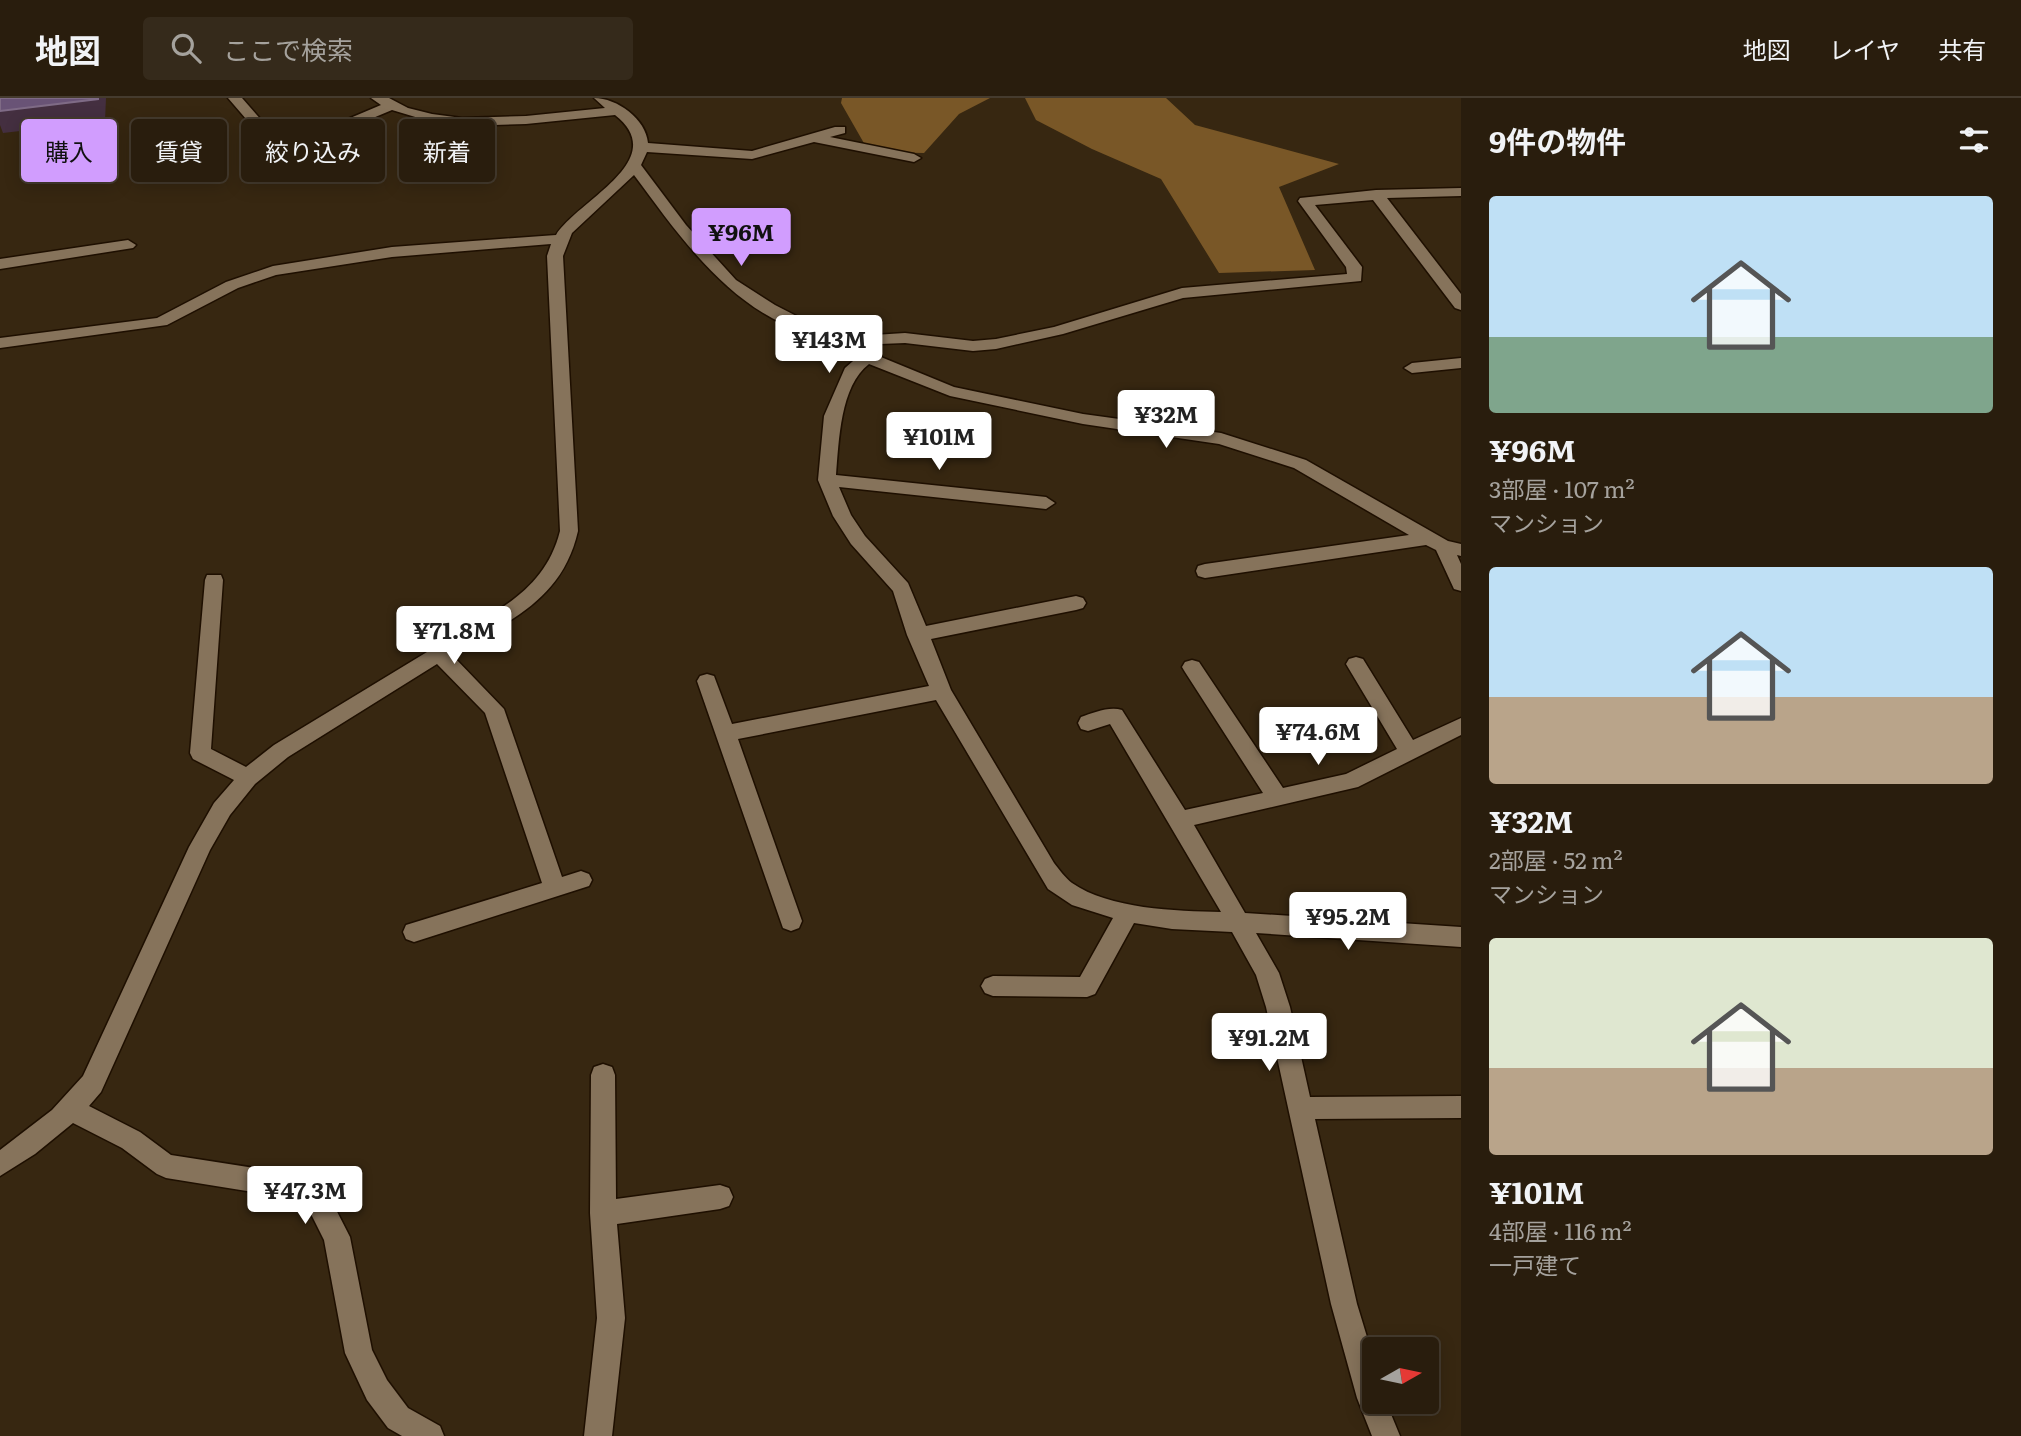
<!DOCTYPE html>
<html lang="ja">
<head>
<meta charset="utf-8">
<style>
	:root { --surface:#291d0d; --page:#352a1b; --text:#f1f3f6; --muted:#a5a29d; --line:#453b2e; --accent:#d19dfe }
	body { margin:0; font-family:Literata,"Noto Sans JP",serif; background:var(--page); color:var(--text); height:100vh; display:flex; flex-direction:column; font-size:26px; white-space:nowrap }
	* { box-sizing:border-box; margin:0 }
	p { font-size:23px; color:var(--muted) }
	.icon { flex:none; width:38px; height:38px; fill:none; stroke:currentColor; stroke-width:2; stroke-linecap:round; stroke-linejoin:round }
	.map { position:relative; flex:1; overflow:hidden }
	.side { display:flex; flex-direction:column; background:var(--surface); width:560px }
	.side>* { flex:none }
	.hud { position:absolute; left:21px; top:21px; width:665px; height:63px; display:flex; gap:14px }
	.needle { width:46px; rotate:81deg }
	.fabs { position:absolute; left:1362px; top:1239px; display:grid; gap:14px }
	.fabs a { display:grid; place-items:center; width:77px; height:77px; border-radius:7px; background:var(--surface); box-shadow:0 4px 18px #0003,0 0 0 2px var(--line); font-size:35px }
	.price { position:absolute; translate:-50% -60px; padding:0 16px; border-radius:7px; background:#fff; color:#222; font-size:23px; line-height:46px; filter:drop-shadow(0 2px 4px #0008) }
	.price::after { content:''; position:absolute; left:50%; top:42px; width:21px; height:16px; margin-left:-10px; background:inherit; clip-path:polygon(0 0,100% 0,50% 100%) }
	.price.current { background:var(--accent); color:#111 }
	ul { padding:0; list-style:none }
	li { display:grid; align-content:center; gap:14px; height:371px; padding:0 28px }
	li span { display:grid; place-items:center; height:217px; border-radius:7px; color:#555 }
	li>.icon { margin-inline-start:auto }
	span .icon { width:126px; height:126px; fill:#fffc; stroke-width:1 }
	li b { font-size:30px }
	h2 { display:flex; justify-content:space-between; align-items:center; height:84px; padding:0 28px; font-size:30px }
	.chip { padding:0 24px; border-radius:7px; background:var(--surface); box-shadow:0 4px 18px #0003,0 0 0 2px var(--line); font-size:24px; line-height:63px }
	.chip.current { background:var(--accent); color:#111 }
	header { display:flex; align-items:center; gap:42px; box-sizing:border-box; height:98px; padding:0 35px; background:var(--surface); border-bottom:2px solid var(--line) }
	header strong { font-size:33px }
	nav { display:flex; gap:38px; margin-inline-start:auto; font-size:24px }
	.search { width:490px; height:63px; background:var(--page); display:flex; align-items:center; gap:18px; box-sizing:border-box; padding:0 24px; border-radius:7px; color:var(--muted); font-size:26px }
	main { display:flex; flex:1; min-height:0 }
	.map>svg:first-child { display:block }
</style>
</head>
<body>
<header>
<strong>地図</strong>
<div class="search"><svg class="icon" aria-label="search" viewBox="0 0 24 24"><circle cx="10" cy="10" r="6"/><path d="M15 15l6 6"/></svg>ここで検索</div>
<nav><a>地図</a><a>レイヤ</a><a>共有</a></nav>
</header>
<main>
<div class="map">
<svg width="1461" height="1338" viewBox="0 0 1461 1338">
	<rect width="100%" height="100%" fill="#372711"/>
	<path fill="#795727" d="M 842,0 L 990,0 L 959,16 L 924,55 L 869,54 L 841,5 Z
		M 1025,0 L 1166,0 L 1195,27 L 1339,66 L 1279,89 L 1315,172 L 1219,175 L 1161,81 L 1092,51 L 1036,22 Z"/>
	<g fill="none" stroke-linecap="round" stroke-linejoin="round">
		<defs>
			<path id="minor" d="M 228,0 L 242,0 L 284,48 L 381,7 L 371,0 L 389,0 L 408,10 L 432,16 L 462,20 L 526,18 L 605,10 L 594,0 C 617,0 646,21 648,45 L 752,53 L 835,29 L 845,29 L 845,35 L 830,39 L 914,56 L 921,60 L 914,64 L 814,44 L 752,61 L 647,54 L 641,67 L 686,127 L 736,182 L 775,207 L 814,227 L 874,237 L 905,235 L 973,243 L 996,241 L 1054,229 L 1182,190 L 1347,176 L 1346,169 L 1298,103 L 1300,100 L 1376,92 L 1461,90 L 1461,98 L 1387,100 L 1461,196 L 1461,212 L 1455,210 L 1373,102 L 1315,107 L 1362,169 L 1361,183 L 1183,200 L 1063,236 L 996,251 L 973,253 L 905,245 L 880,246 L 876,257 L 954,289 L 1083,316 L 1221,335 L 1306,362 L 1448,443 L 1461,446 L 1461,458 L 1457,457 L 1461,466 L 1461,493 L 1454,491 L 1436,452 L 1426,447 L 1205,480 L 1198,478 L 1196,473 L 1198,468 L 1205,466 L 1409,437 L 1294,370 L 1219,346 L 1083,326 L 950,298 L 869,266 C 840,288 839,343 836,377 L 1046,399 L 1055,405 L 1046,411 L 839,389 L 851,417 L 865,438 L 908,485 L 926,528 L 1076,498 L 1083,500 L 1086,505 L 1083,510 L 1076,512 L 931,541 L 951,592 L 1054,765 C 1059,771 1065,780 1072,785 C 1109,811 1176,813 1221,814 L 1110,626 L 1088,633 L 1081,631 L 1078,625 L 1081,619 C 1093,615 1109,608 1122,612 L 1185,712 L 1263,695 L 1185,574 L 1182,569 L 1185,564 L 1192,562 L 1199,564 L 1283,690 L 1346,676 L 1397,651 L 1346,566 L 1349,561 L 1356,559 L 1363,561 L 1413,642 L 1461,620 L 1461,637 L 1358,689 L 1194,727 L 1245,815 L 1461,829 L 1461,849 L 1256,835 L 1279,875 L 1290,909 L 1310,999 L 1461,998 L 1461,1020 L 1315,1021 L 1357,1206 L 1374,1262 L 1374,1304 L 1386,1304 L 1400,1338 L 1372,1338 L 1357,1300 L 1331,1206 L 1266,909 L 1256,877 L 1232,834 L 1172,831 L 1134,825 L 1095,896 L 1087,899 L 993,898 L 985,895 L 981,888 L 985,881 L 993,878 L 1080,879 L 1113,820 L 1072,807 L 1048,791 L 936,602 L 738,641 L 802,823 L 799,830 L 791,833 L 783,830 L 697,583 L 700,578 L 707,576 L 714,578 L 732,626 L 929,588 L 907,537 L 893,493 L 851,446 L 833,418 L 818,382 L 824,318 L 845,270 L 860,257 L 865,245 C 846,242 824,241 806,235 C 729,210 680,139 634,77 L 572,135 L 563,158 L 578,433 C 562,503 508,523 452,557 L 504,611 L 562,779 L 581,773 L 589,776 L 592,782 L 589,788 L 414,844 L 406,841 L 403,834 L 406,827 L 542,785 L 485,615 L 437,566 L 288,659 L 255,686 L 230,717 L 210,752 L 101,994 L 89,1008 L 140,1034 L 171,1057 L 281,1074 L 328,1096 L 350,1139 L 372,1252 L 387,1282 L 408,1310 L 440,1328 L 444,1338 L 402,1338 L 388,1330 L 367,1302 L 345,1255 L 324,1142 L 310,1114 L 278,1098 L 166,1080 L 157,1076 L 122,1050 L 73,1025 L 35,1056 L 0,1078 L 0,1052 L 52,1012 L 83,978 L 189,749 L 214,705 L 234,682 L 193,661 L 190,655 L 205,482 L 207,477 L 221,477 L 223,482 L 211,651 L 246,669 L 274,647 L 427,554 L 430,549 L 438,547 C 489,516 544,497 560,433 L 547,158 L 551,146 L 392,159 L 276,177 L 238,190 L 167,227 L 0,250 L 0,240 L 157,220 L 226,184 L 273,168 L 392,149 L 556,137 C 578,102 672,62 615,17 L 526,26 L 462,28 L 432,24 L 392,12 L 282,58 L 277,57 Z
				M 128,142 L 136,147 L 133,150 L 0,171 L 0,161 Z
				M 1461,260 L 1461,270 L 1412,275 L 1404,270 L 1412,265 Z
				M 603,966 L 612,969 L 615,977 L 616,1101 L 720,1087 L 729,1090 L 733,1099 L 729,1108 L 720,1111 L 617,1126 L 625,1220 L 612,1338 L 584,1338 L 597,1220 L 590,1115 L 591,977 L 594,969 Z"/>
		</defs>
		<use href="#minor" stroke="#1e0f00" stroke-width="3"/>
		<use href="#minor" fill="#86735b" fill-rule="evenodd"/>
	</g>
	<path fill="#442f40" d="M 98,0 L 106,0 L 105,23 L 3,35 L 0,27 L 0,13 Z"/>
	<path fill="#695376" stroke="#7f6b86" stroke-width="2" d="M 0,0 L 98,0 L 98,1 L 0,13 Z"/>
</svg>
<div class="fabs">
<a><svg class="needle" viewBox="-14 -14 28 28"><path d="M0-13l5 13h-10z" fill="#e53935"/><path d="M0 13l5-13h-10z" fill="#a5a29d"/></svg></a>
</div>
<b class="price current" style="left:741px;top:170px">¥96M</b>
<b class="price" style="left:829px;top:277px">¥143M</b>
<b class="price" style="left:1166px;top:352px">¥32M</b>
<b class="price" style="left:939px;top:374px">¥101M</b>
<b class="price" style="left:454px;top:568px">¥71.8M</b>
<b class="price" style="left:1318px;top:669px">¥74.6M</b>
<b class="price" style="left:1348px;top:854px">¥95.2M</b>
<b class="price" style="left:1269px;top:975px">¥91.2M</b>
<b class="price" style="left:305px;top:1128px">¥47.3M</b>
<div class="hud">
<a class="chip current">購入</a>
<a class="chip">賃貸</a>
<a class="chip">絞り込み</a>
<a class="chip">新着</a>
</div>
</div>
<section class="side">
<h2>9件の物件<svg class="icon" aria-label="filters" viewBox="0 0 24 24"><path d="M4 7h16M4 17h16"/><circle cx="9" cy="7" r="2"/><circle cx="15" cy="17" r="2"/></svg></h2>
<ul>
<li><span style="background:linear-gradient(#bfe0f5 65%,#7fa58c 0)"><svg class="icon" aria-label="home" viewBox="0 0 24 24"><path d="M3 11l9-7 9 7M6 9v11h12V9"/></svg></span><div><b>¥96M</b><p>3部屋 · 107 m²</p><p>マンション</p></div></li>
<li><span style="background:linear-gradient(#bfe0f5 60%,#b9a48a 0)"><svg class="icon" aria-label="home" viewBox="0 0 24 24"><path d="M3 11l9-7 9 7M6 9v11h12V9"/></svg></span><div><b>¥32M</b><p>2部屋 · 52 m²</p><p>マンション</p></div></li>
<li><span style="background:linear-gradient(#dfe7d0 60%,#b9a48a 0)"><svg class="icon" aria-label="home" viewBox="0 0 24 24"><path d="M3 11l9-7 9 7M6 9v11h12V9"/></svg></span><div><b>¥101M</b><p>4部屋 · 116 m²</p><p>一戸建て</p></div></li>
</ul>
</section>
</main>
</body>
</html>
